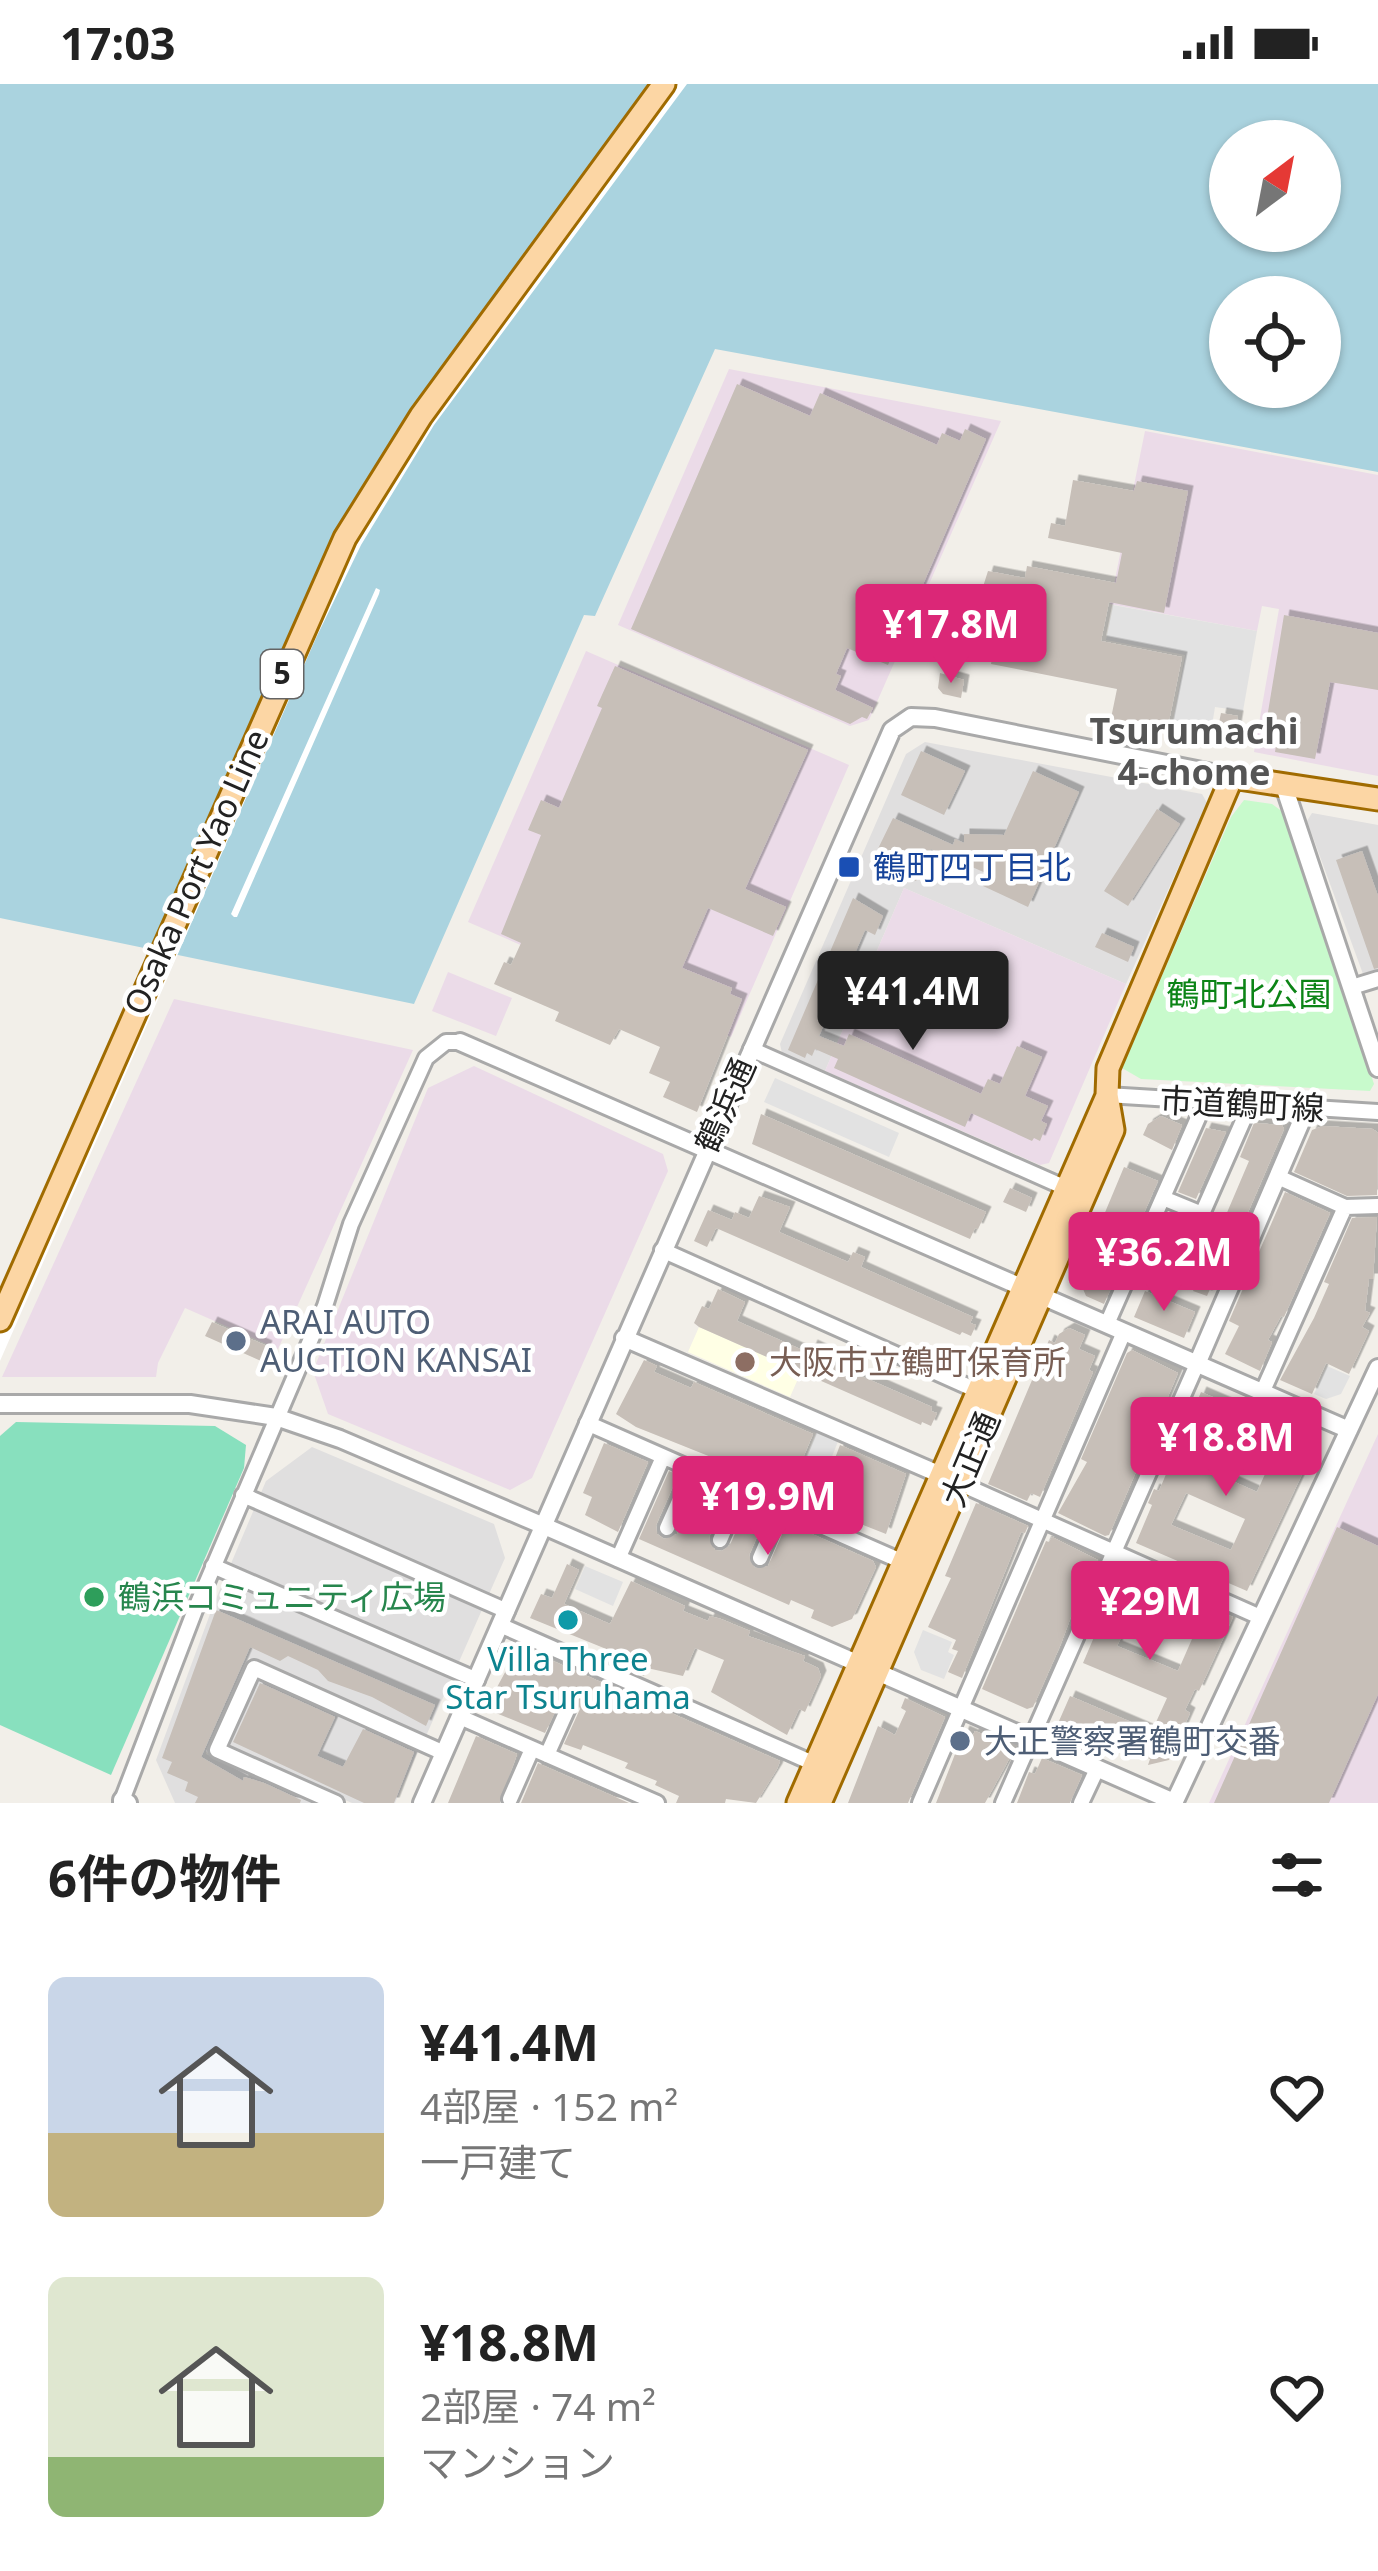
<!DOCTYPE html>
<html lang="ja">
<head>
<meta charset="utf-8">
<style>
	:root { --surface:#fff; --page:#f2f2f2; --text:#222; --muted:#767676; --accent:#db2777 }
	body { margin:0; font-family:"Noto Sans","Noto Sans JP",sans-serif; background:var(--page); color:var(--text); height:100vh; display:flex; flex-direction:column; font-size:45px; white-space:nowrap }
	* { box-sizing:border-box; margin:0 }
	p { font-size:39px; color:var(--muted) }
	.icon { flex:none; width:66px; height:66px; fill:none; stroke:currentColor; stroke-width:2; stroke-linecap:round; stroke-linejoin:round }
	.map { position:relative; height:1719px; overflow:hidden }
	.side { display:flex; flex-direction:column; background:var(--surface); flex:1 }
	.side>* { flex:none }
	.needle { width:78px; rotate:32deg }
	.tools { position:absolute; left:1209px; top:36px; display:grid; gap:24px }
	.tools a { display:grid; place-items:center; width:132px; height:132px; border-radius:50%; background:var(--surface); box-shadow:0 3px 9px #0004; font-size:60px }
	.price { position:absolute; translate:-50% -102px; padding:0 27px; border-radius:12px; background:var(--accent); color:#fff; font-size:39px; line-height:78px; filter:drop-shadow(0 3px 6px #0008) }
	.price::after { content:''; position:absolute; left:50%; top:72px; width:36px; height:27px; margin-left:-18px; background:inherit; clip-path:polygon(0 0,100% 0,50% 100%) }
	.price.current { background:#222; color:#fff }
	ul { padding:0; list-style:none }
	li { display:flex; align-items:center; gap:36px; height:300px; padding:0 48px }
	li span { display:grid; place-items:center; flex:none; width:336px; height:240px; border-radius:18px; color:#555 }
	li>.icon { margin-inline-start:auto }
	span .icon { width:144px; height:144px; fill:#fffc; stroke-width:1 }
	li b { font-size:51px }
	h2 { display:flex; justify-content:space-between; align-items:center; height:144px; padding:0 48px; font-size:51px }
	.status { display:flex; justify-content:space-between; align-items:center; height:84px; padding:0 60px; background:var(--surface); direction:ltr }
	.status svg { height:33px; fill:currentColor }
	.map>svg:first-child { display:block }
</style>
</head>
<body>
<div class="status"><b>17:03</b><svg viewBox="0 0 49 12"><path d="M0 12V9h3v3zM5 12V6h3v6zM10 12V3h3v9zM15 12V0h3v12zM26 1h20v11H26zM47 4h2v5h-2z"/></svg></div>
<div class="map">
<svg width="1378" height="1719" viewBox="0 0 1378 1719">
	<defs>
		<filter id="shadow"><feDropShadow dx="5.5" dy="-5.5" stdDeviation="0" flood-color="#0004"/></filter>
	</defs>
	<rect width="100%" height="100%" fill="#f2efe9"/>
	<path fill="#e0dfdf" d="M 925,658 L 1202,710 L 1207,719 L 1126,900 L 904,804 L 825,987 L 782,969 L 780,960 L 906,670 Z
		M 1312,729 L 1378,741 L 1378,885 L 1363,890 L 1307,737 Z
		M 312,1363 L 494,1440 L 505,1474 L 426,1652 L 249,1574 L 206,1670 L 315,1719 L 175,1719 L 156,1676 L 213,1522 L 266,1397 Z
		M 260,1594 L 419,1665 L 395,1719 L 352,1719 L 230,1665 L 227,1657 L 254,1597 Z"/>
	<path fill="#ebdbe8" d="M 729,285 L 1001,337 L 869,636 L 850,642 L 618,541 Z
		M 1145,347 L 1378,391 L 1378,692 L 1254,668 L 1279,525 L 1262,522 L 1257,547 L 1110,520 Z
		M 586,567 L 849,681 L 731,953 L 468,838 Z
		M 904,804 L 1126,900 L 1049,1079 L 1040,1081 L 825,987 Z
		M 448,888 L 512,914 L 496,952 L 432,927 Z
		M 174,915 L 413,966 L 278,1265 L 185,1224 L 158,1279 L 156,1293 L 2,1293 Z
		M 474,982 L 663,1070 L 668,1087 L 532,1394 L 510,1406 L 328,1330 L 313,1287 L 428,1004 Z
		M 1378,1350 L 1378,1719 L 1209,1719 Z"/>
	<path fill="#ffffe5" d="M 699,1243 L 801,1288 L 790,1313 L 688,1268 Z"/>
	<path fill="#c8facc" d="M 1244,716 L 1272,720 L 1283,728 L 1374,1000 L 1370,1007 L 1141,995 L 1122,984 L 1231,733 Z"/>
	<path fill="#88e0be" d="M 16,1338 L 215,1342 L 246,1361 L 244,1384 L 111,1691 L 0,1641 L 0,1352 Z"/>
	<path fill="#e2e2e2" d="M 1113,521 L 1257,547 L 1243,627 L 1215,623 L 1209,660 L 1170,653 L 1185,571 L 1106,556 Z
		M 775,994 L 899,1049 L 889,1073 L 764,1018 Z
		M 1327,1282 L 1350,1292 L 1341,1310 L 1326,1315 L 1314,1310 Z
		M 817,1347 L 839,1355 L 829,1380 L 807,1372 Z
		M 585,1482 L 623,1498 L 613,1522 L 575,1505 Z
		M 923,1546 L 952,1558 L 948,1568 L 954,1571 L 944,1595 L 921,1586 L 914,1568 Z"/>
	<path fill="#aad3df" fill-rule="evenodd" d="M 0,0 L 1378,0 L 1378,388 L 715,265 L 595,532 L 584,531 L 414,920 L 0,834 ZM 1230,57 L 1320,57 L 1320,147 L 1230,147 ZM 1230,213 L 1320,213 L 1320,303 L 1230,303 Z"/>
	<path fill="#fff" d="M 650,0 L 687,0 L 434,341 L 361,461 L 316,554 L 0,1277 L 0,1211 L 336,450 L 412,325 Z
		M 376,504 L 380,506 L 379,510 L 237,833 L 234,833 L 231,830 Z"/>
	<path fill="#c7bfb8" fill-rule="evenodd" filter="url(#shadow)" d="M 737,300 L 810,332 L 820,309 L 937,361 L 942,349 L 960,357 L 965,345 L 986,355 L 888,581 L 847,564 L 836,590 L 841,592 L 835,606 L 873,624 L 867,635 L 862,633 L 850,640 L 631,545 Z
		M 1073,396 L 1134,407 L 1137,397 L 1188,407 L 1164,529 L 1109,518 L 1101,557 L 1182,573 L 1167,647 L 1162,649 L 1110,639 L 1117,605 L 991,580 L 1001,527 L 965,520 L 968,506 L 981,509 L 988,487 L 1025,494 L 1027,482 L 1116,499 L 1122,469 L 1048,454 L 1051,439 L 1065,442 Z
		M 1284,531 L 1378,549 L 1378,606 L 1330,598 L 1315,675 L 1275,668 L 1279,642 L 1266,640 Z
		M 615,582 L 808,666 L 745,805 L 786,823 L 773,852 L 708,824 L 682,884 L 732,904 L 730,910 L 742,915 L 697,1028 L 663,1013 L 670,998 L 649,989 L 660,963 L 619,945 L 610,961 L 555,937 L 559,928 L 494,900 L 504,878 L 511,881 L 521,859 L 501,850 L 541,751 L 528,746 L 541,716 L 559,724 L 602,624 L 597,622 Z
		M 940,589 L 964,596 L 961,614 L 943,610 L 938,604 Z
		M 1221,629 L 1238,632 L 1233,661 L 1215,658 Z
		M 921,667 L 965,687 L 944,731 L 901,711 Z
		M 1033,687 L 1079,708 L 1028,823 L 983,802 L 988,790 L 931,765 L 916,797 L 872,777 L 893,734 L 953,761 L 955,755 L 964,759 L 964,750 L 1004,751 Z
		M 1157,725 L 1180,740 L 1128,822 L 1104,807 Z
		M 1362,767 L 1378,812 L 1378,884 L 1374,885 L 1336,776 Z
		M 853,814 L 883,832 L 875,851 L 865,846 L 819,952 L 844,962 L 849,950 L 981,1010 L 988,995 L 1000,1000 L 1017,962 L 1042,973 L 1025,1012 L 1048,1022 L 1041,1037 L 1047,1040 L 1040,1057 L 1034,1054 L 1032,1057 L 971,1029 L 965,1043 L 834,984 L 838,975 L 815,965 L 812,972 L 807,969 L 805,974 L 788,966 Z
		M 1102,849 L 1134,863 L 1128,878 L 1095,863 Z
		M 761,1030 L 986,1128 L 978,1145 L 975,1144 L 970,1155 L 752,1060 Z
		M 1161,1032 L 1182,1041 L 1172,1066 L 1143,1051 L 1148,1040 Z
		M 1254,1039 L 1282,1041 L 1284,1045 L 1217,1200 L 1213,1198 L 1207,1212 L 1193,1207 L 1214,1158 L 1190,1148 L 1176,1181 L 1150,1170 L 1169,1128 L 1220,1145 L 1249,1077 L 1240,1073 Z
		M 1323,1042 L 1373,1045 L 1378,1049 L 1377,1111 L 1347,1112 L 1294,1088 L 1312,1046 Z
		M 1206,1044 L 1226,1048 L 1196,1115 L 1178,1108 Z
		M 1124,1083 L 1158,1097 L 1104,1220 L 1086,1212 L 1078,1193 Z
		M 1010,1104 L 1032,1114 L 1026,1128 L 1003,1118 Z
		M 1285,1108 L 1330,1129 L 1284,1233 L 1281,1232 L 1268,1256 L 1272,1258 L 1260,1287 L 1225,1270 L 1239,1242 L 1229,1237 Z
		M 759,1112 L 790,1123 L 779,1148 L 848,1178 L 853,1168 L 865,1173 L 861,1183 L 973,1233 L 970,1239 L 976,1241 L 971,1252 L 962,1248 L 960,1251 L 716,1144 L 707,1163 L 694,1157 L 708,1126 L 732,1136 L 735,1128 L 749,1134 Z
		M 1377,1133 L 1373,1195 L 1369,1195 L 1365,1227 L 1370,1229 L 1362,1243 L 1369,1247 L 1349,1290 L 1326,1279 L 1312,1310 L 1280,1296 L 1314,1234 L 1329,1200 L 1324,1198 L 1352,1134 Z
		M 718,1205 L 745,1218 L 737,1237 L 809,1269 L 812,1261 L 825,1267 L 822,1275 L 932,1323 L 931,1327 L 937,1329 L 931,1342 L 922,1338 L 921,1341 L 699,1243 L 694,1239 L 702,1222 L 709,1225 Z
		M 1145,1207 L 1195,1228 L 1184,1254 L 1134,1233 Z
		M 212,1238 L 267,1262 L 261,1277 L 205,1252 Z
		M 1069,1244 L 1085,1251 L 1079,1265 L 1095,1272 L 1089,1286 L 1093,1288 L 1040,1413 L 1031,1409 L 1027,1417 L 988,1400 L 1049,1256 L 1055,1259 L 1059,1250 Z
		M 1132,1266 L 1178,1289 L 1109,1451 L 1105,1452 L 1058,1429 L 1087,1378 L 1081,1375 L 1127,1269 Z
		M 644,1276 L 657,1282 L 654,1288 L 691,1304 L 694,1298 L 813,1350 L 792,1400 L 763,1388 L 758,1402 L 718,1384 L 721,1377 L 636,1343 L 616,1330 Z
		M 1201,1308 L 1294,1348 L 1298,1340 L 1313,1347 L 1301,1384 L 1304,1386 L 1247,1507 L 1136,1459 L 1152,1421 L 1148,1419 L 1154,1405 L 1159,1407 L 1174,1371 L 1257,1408 L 1273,1372 L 1189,1337 ZM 1186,1409 L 1245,1435 L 1231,1466 L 1171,1441 Z
		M 604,1359 L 648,1378 L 618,1448 L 585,1431 L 592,1413 L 583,1409 Z
		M 840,1361 L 906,1390 L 886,1450 L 848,1435 L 846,1440 L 838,1437 L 851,1401 L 843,1390 L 830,1396 L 817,1428 L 807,1423 L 824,1382 L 831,1385 Z
		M 669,1387 L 678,1391 L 656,1441 L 657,1450 L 664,1455 L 677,1450 L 699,1400 L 726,1413 L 709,1453 L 715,1466 L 722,1467 L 730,1461 L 747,1422 L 767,1430 L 749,1471 L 755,1484 L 768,1482 L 784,1446 L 793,1450 L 796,1443 L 873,1477 L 876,1483 L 852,1535 L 832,1543 L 811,1534 L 814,1526 L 791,1516 L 789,1521 L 639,1455 Z
		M 976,1419 L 1028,1442 L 1025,1449 L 1021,1448 L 962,1594 L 948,1588 L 958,1567 L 952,1565 L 956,1556 L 928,1543 L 951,1494 L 945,1492 Z
		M 1337,1443 L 1378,1462 L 1378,1610 L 1329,1719 L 1214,1719 Z
		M 1052,1453 L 1098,1476 L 1093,1487 L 1089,1485 L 1060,1562 L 1033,1623 L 1027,1625 L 982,1605 L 1046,1457 L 1049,1458 Z
		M 567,1480 L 579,1486 L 564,1520 L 610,1540 L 631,1497 L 685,1522 L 683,1527 L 708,1537 L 710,1532 L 721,1535 L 750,1547 L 748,1552 L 805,1572 L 803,1577 L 818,1584 L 821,1592 L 805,1628 L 799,1625 L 787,1651 L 711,1608 L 724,1576 L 695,1564 L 683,1592 L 647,1584 L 644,1592 L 617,1580 L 621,1571 L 530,1534 L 541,1510 L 552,1514 Z
		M 1123,1490 L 1233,1533 L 1199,1607 L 1195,1605 L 1185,1626 L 1190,1629 L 1169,1676 L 1148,1681 L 1150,1675 L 1059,1637 L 1070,1612 L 1152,1647 L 1167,1614 L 1083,1579 L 1100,1539 L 1096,1537 L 1101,1525 L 1107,1528 ZM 1132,1530 L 1192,1555 L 1178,1587 L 1117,1562 Z
		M 216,1526 L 435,1621 L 426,1642 L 372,1613 L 328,1597 L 318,1586 L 288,1572 L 280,1577 L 250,1563 L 201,1673 L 243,1697 L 244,1693 L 264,1699 L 301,1716 L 300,1719 L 195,1719 L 198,1713 L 185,1707 L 188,1698 L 167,1689 L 172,1678 L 162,1674 Z
		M 519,1562 L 780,1677 L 777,1685 L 756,1719 L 726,1715 L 725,1719 L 676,1719 L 679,1712 L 655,1701 L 657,1697 L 625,1684 L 628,1679 L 583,1661 L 581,1666 L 564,1660 L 580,1625 L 575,1612 L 562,1614 L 545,1649 L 491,1627 L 495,1607 Z
		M 260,1599 L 335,1633 L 317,1672 L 343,1683 L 363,1645 L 414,1668 L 394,1719 L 364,1719 L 233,1658 Z
		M 905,1614 L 945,1633 L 908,1719 L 848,1719 L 878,1642 L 895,1651 L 906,1627 L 901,1624 Z
		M 964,1647 L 973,1651 L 975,1647 L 1010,1661 L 1013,1668 L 985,1719 L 936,1719 Z
		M 476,1652 L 517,1670 L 500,1719 L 448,1719 Z
		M 1042,1674 L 1082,1691 L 1070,1719 L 1017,1719 L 1029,1688 L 1035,1690 Z
		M 538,1679 L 542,1681 L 629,1719 L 521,1719 Z"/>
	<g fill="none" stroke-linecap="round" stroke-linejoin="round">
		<defs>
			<path id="minor" d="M 1352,903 L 1378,895
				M 751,965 L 1066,1104
				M 1107,1011 L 1378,1028
				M 1278,1093 L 1345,1123 L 1378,1122
				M 1163,1114 L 1202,1130 L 1250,1021
				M 662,1166 L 978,1307
				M 1107,1240 L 1205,1018
				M 1262,1309 L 1345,1123
				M 587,1339 L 901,1477
				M 952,1396 L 1260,1533
				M 243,1411 L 507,1527
				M 823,1443 L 840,1401
				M 667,1444 L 693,1386
				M 720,1456 L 741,1407
				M 760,1474 L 781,1425
				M 618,1475 L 663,1373
				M 213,1482 L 477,1596
				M 500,1541 L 815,1680
				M 460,1633 L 657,1719
				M 547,1671 L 569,1622
				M 510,1715 L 532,1665
				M 121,1719 L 195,1526 L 325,1222 L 351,1140 L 426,974 L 446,958 L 460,958
				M 336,1719 L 217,1666 L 254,1584 L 444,1669
				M 920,1719 L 1124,1248
				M 1003,1719 L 1197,1280
				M 1081,1719 L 1097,1685"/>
			<path id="tertiary" d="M 1284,702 L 1378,984
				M 460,958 L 1349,1346
				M 624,1254 L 941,1391
				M 1197,1280 L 1307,1024
				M 0,1320 L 190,1320 L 276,1333 L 340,1355 L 544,1442 L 1174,1718
				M 122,1716 L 128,1719
				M 422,1719 L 892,646 L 911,633 L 935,634 L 1232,693
				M 1174,1719 L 1378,1284"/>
			<path id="primary" d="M 0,1236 L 345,454 L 421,332 L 664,0
				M 798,1719 L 1107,1012
				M 820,1719 L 1113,1046 L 1107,1011 L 1108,984 L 1232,693 L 1378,715"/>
		</defs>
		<use href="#minor" stroke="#a9a9a9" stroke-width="20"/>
		<use href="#tertiary" stroke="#a9a9a9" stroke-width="22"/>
		<use href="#primary" stroke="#a06b00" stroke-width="27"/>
		<use href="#minor" stroke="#fff" stroke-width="14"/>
		<use href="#tertiary" stroke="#fff" stroke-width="16"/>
		<use href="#primary" stroke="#fcd6a4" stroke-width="21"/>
	</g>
	<rect fill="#1a4fb4" stroke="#fff" stroke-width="4.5" x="837" y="771" width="24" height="24" rx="6"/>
	<g fill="#5c6f8a" stroke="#fff" stroke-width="4.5">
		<circle cx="236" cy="1257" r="12"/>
		<circle cx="960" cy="1657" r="12"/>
	</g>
	<circle fill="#8d6e63" stroke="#fff" stroke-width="4.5" cx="745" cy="1278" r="12"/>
	<circle fill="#2e9e5b" stroke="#fff" stroke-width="4.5" cx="94" cy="1513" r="12"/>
	<circle fill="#0f9aa8" stroke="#fff" stroke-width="4.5" cx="568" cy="1536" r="12"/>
	<g text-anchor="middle" stroke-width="9" stroke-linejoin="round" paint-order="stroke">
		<rect fill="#fff" stroke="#646464" stroke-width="3" x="261" y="566" width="42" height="48" rx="9"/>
		<g font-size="30" font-weight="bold" fill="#222">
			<text x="282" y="600">5</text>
		</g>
		<g font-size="33" fill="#164399" stroke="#fff" text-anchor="start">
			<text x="873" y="795">鶴町四丁目北</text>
		</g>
		<g font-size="33" fill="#222" stroke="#fff">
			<text transform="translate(196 788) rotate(-66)" y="12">Osaka Port Yao Line</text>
			<text transform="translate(1242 1020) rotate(3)" y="12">市道鶴町線</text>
			<text transform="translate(725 1021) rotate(-66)" y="12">鶴浜通</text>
			<text transform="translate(970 1375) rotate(-67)" y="12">大正通</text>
		</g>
		<g font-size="33" fill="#0c8416" stroke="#fff">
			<text x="1249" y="922">鶴町北公園</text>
		</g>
		<g font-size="33" fill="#4e5e75" stroke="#fff" text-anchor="start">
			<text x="260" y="1250">ARAI AUTO<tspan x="260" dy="38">AUCTION KANSAI</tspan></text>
			<text x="984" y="1669">大正警察署鶴町交番</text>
		</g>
		<g font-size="33" fill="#785e54" stroke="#fff" text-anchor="start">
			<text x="769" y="1290">大阪市立鶴町保育所</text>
		</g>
		<g font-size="33" fill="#27864d" stroke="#fff" text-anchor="start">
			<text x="118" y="1525">鶴浜コミュニティ広場</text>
		</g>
		<g font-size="33" fill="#0d838f" stroke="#fff">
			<text x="568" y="1587">Villa Three<tspan x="568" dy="38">Star Tsuruhama</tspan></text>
		</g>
		<g font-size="36" font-weight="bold" fill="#555" stroke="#fff">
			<text x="1194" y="660">Tsurumachi<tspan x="1194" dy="41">4-chome</tspan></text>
		</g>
	</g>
</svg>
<div class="tools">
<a><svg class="needle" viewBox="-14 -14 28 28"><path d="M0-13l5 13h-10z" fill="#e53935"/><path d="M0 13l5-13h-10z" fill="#767676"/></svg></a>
<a><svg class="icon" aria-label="locate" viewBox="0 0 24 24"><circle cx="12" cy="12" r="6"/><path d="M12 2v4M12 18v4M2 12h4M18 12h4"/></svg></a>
</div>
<b class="price" style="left:951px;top:602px">¥17.8M</b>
<b class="price current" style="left:913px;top:969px">¥41.4M</b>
<b class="price" style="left:1164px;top:1230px">¥36.2M</b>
<b class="price" style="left:1226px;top:1415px">¥18.8M</b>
<b class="price" style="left:768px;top:1474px">¥19.9M</b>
<b class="price" style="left:1150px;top:1579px">¥29M</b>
</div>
<section class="side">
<h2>6件の物件<svg class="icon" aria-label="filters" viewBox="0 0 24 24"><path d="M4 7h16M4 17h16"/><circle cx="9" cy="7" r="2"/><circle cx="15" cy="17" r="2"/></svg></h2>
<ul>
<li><span style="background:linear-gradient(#c9d6e8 65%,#c2b280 0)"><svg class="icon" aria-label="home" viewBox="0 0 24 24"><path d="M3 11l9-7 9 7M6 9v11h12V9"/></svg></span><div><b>¥41.4M</b><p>4部屋 · 152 m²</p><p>一戸建て</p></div><svg class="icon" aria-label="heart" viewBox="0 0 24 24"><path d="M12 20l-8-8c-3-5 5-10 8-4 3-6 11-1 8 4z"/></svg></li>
<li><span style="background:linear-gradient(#dfe7d0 75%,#8fb573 0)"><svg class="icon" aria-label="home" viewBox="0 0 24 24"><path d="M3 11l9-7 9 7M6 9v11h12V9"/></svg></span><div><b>¥18.8M</b><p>2部屋 · 74 m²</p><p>マンション</p></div><svg class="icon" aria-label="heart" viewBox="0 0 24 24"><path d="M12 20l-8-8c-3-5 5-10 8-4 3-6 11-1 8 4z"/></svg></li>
</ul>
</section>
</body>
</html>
